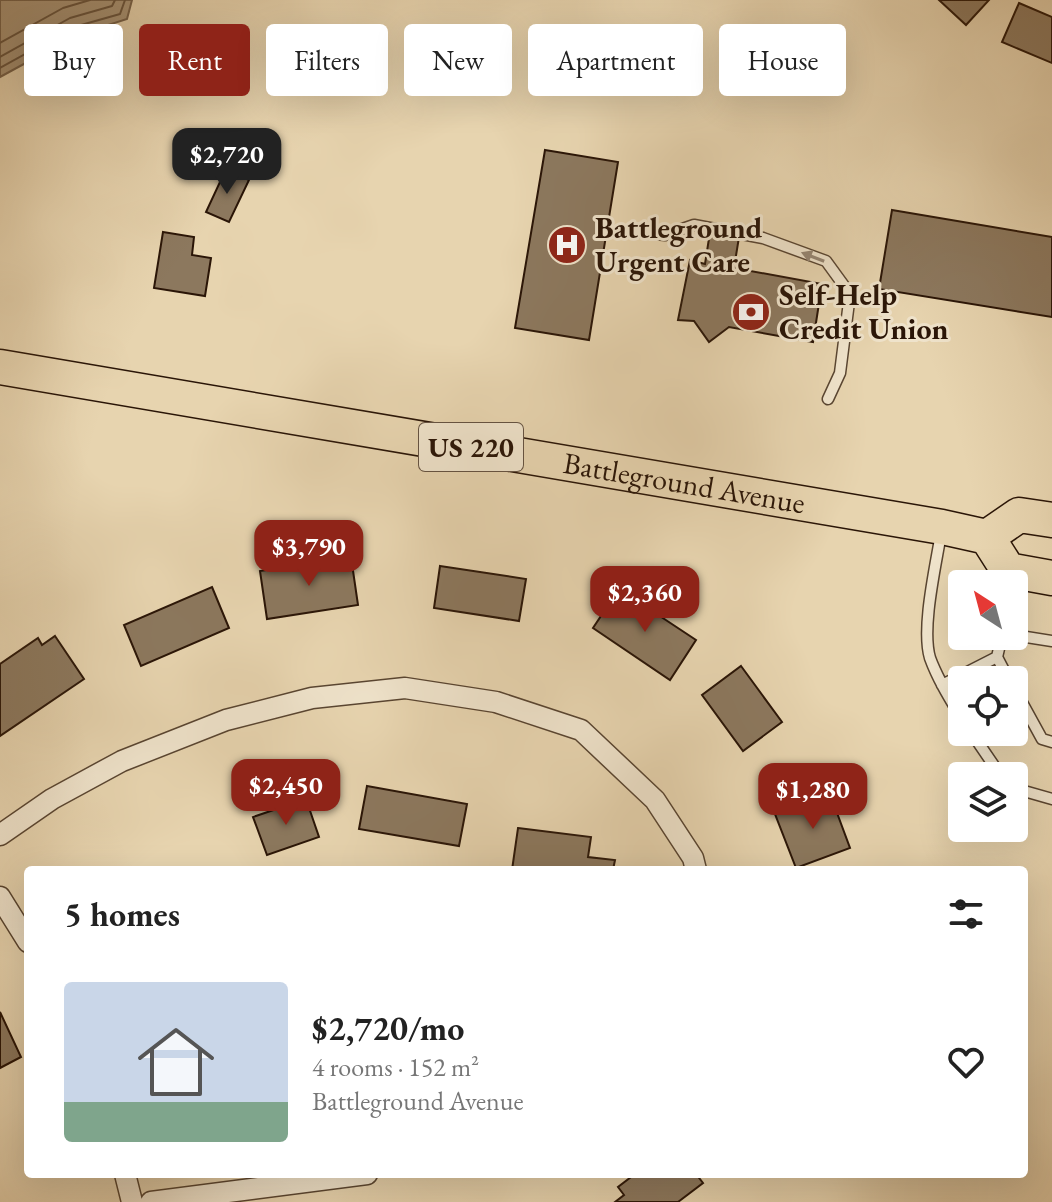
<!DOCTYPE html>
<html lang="en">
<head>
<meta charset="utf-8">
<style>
	:root { --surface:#fff; --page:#f2f2f2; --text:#222; --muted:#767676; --accent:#8f2418 }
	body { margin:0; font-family:"EB Garamond",serif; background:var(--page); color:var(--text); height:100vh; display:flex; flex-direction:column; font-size:30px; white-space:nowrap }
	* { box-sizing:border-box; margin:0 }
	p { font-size:26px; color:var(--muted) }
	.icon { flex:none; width:44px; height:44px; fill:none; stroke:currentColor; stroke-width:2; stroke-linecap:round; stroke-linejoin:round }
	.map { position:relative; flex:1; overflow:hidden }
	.sheet { position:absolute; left:24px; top:866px; width:1004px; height:312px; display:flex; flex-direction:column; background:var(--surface); border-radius:8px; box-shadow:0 8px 32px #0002 }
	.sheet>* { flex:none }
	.top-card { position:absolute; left:24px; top:24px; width:1004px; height:72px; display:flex; gap:16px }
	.needle { width:52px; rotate:324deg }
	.controls { position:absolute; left:948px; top:570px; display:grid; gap:16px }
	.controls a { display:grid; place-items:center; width:80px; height:80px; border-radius:8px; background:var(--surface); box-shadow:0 8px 32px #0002; font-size:40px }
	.price { position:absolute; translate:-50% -68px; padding:0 18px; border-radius:16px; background:var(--accent); color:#fff; font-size:26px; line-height:52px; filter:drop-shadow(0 2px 4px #0008) }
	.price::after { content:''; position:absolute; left:50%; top:48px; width:24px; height:18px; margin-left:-12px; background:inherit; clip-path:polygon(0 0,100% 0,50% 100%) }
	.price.on { background:#222; color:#fff }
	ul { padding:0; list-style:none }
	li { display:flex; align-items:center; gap:24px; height:200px; padding:0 40px }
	li span { display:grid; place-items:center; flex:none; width:224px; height:160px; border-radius:8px; color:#555 }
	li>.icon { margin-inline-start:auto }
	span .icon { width:96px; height:96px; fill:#fffc; stroke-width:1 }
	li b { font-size:34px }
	h2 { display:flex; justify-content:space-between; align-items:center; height:96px; padding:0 40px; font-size:34px }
	.tag { padding:0 28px; border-radius:8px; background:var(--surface); box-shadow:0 8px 32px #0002; font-size:28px; line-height:72px }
	.tag.on { background:var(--accent); color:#fff }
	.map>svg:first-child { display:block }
</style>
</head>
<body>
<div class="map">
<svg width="1052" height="1202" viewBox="0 0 1052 1202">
	<rect width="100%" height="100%" fill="#e7d4af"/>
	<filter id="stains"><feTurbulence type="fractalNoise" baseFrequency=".0025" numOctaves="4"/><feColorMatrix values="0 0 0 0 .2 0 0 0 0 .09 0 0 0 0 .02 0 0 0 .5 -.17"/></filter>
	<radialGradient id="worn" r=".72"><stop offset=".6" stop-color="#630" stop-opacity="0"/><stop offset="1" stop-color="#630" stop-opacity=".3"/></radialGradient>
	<path fill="#a79376" stroke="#75614a" stroke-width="2" d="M 0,0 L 132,0 L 127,19 L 77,35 L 0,77 Z"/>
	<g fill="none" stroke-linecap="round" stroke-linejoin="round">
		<path stroke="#68543e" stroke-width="2" d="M 0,43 L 63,8 L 90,0
			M 0,57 L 70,18 L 112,6 L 115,0
			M 0,68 L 74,27 L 120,14 L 125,0"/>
	</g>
	<path fill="#8c785e" stroke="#2a1507" stroke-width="2" d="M 939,0 L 989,0 L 966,25 Z
		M 1019,3 L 1052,17 L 1052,63 L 1002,42 Z
		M 545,150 L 618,162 L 589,340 L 515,328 Z
		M 226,169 L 249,180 L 229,222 L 206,212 Z
		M 892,210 L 1052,237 L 1052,317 L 879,289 Z
		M 163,232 L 194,237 L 192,255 L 211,258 L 205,296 L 154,288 Z
		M 710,232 L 739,237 L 734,268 L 822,284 L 813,342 L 729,327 L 709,342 L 694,321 L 678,320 L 690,260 L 705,264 Z
		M 351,557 L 358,605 L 267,619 L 260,571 Z
		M 440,566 L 526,579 L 519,621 L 434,608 Z
		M 212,587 L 229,628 L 141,666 L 124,625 Z
		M 619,589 L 696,640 L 670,680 L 593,628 Z
		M 55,636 L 84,679 L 0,736 L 0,664 L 38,638 L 42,645 Z
		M 741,666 L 782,722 L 743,751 L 702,695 Z
		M 367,786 L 467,804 L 459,846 L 359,829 Z
		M 830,794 L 850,848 L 796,868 L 775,814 Z
		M 306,799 L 319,837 L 267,855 L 253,817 Z
		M 518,828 L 591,837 L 588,857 L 615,860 L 613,870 L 512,870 Z
		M 0,1012 L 21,1057 L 0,1068 Z
		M 635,1174 L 696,1174 L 703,1183 L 678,1202 L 615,1202 L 624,1195 L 618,1187 Z"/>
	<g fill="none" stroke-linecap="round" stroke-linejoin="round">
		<defs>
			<path id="lane" d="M 636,232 L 665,235 L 694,225 L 763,238 L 826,261 L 850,294 L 840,373 L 828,399
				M 941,533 C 936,565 921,628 930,658 C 938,680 950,699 962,719
				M 1014,635 L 1052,641
				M 997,657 L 1002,636
				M 942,685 L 997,657 L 1009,680
				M 1014,688 L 1042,739 L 1052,742
				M 971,732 L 1001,776
				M 1014,786 L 1024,791 L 1052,799"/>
			<path id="street" d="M 0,835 L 52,799 L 122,761 L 226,720 L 312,698 L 405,688 L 496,702 L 581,730 L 655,800 L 693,858 L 696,870
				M 0,897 L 28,942
				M 125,1174 L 132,1202
				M 151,1202 L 367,1174"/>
			<g id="primary">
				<path id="s1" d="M 0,367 L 942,527 L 987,537 L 1008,570 L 1052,578"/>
				<path d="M 987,537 L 1019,515 L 1052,520"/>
			</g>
		</defs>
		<use href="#lane" stroke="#594531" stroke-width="13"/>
		<use href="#street" stroke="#594531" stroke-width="23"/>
		<use href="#primary" stroke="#2a1507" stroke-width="37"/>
		<use href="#lane" stroke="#efe3cb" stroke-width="10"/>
		<use href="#street" stroke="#efe3cb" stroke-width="20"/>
		<use href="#primary" stroke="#e7d4af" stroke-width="34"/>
	</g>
	<defs><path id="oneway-solid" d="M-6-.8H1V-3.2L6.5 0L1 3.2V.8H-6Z" transform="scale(2)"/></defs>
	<use fill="#968673" href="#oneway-solid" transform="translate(813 257) rotate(-159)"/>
	<defs>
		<symbol id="hospital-disc" viewBox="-11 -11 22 22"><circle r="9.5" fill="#8f2418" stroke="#efe3cb"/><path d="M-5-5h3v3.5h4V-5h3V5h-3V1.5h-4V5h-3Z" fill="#fff"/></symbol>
		<symbol id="bank-disc" viewBox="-11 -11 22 22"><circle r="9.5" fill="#8f2418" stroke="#efe3cb"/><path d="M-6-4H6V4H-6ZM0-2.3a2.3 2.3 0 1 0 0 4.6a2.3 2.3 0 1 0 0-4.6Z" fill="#fff"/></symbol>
	</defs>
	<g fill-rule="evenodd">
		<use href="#hospital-disc" x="545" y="223" width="44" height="44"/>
		<use href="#bank-disc" x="729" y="290" width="44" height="44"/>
	</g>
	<g text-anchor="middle" stroke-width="6" stroke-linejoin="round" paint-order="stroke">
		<rect fill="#efe3cb" stroke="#655342" stroke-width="2" x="419" y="423" width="104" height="48" rx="6"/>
		<g font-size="28" font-weight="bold" fill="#2a1507">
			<text x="471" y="457">US 220</text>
		</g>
		<g font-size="30" font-weight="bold" fill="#2a1507" stroke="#efe3cb" text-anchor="start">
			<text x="595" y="238">Battleground<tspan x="595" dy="34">Urgent Care</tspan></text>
			<text x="779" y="305">Self-Help<tspan x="779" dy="34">Credit Union</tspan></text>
		</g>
		<g font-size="30" fill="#2a1507" stroke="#efe3cb">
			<text dy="10" stroke="none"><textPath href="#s1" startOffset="694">Battleground Avenue</textPath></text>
		</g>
	</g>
	<rect width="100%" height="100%" filter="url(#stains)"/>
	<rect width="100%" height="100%" fill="url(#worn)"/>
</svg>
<div class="controls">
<a><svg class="needle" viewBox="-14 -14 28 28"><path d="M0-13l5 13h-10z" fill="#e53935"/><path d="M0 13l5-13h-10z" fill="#767676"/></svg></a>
<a><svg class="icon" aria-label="locate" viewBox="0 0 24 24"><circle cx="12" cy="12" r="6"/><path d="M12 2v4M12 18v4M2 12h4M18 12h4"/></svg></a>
<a><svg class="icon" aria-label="layers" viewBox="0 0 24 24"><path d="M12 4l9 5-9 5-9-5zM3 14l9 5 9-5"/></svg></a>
</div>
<b class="price on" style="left:227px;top:196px">$2,720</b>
<b class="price" style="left:309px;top:588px">$3,790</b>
<b class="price" style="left:645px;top:634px">$2,360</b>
<b class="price" style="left:286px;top:827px">$2,450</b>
<b class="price" style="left:813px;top:831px">$1,280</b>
<div class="top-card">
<a class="tag">Buy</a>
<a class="tag on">Rent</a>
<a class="tag">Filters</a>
<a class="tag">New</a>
<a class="tag">Apartment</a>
<a class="tag">House</a>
</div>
<section class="sheet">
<h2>5 homes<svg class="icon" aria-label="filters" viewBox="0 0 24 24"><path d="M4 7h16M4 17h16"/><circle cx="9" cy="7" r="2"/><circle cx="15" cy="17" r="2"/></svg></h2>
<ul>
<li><span style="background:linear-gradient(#c9d6e8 75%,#7fa58c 0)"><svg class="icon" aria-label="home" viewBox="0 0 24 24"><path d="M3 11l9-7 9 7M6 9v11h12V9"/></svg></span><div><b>$2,720/mo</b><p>4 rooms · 152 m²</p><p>Battleground Avenue</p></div><svg class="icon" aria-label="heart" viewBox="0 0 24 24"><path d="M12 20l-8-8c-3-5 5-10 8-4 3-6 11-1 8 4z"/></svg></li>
</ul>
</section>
</div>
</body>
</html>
